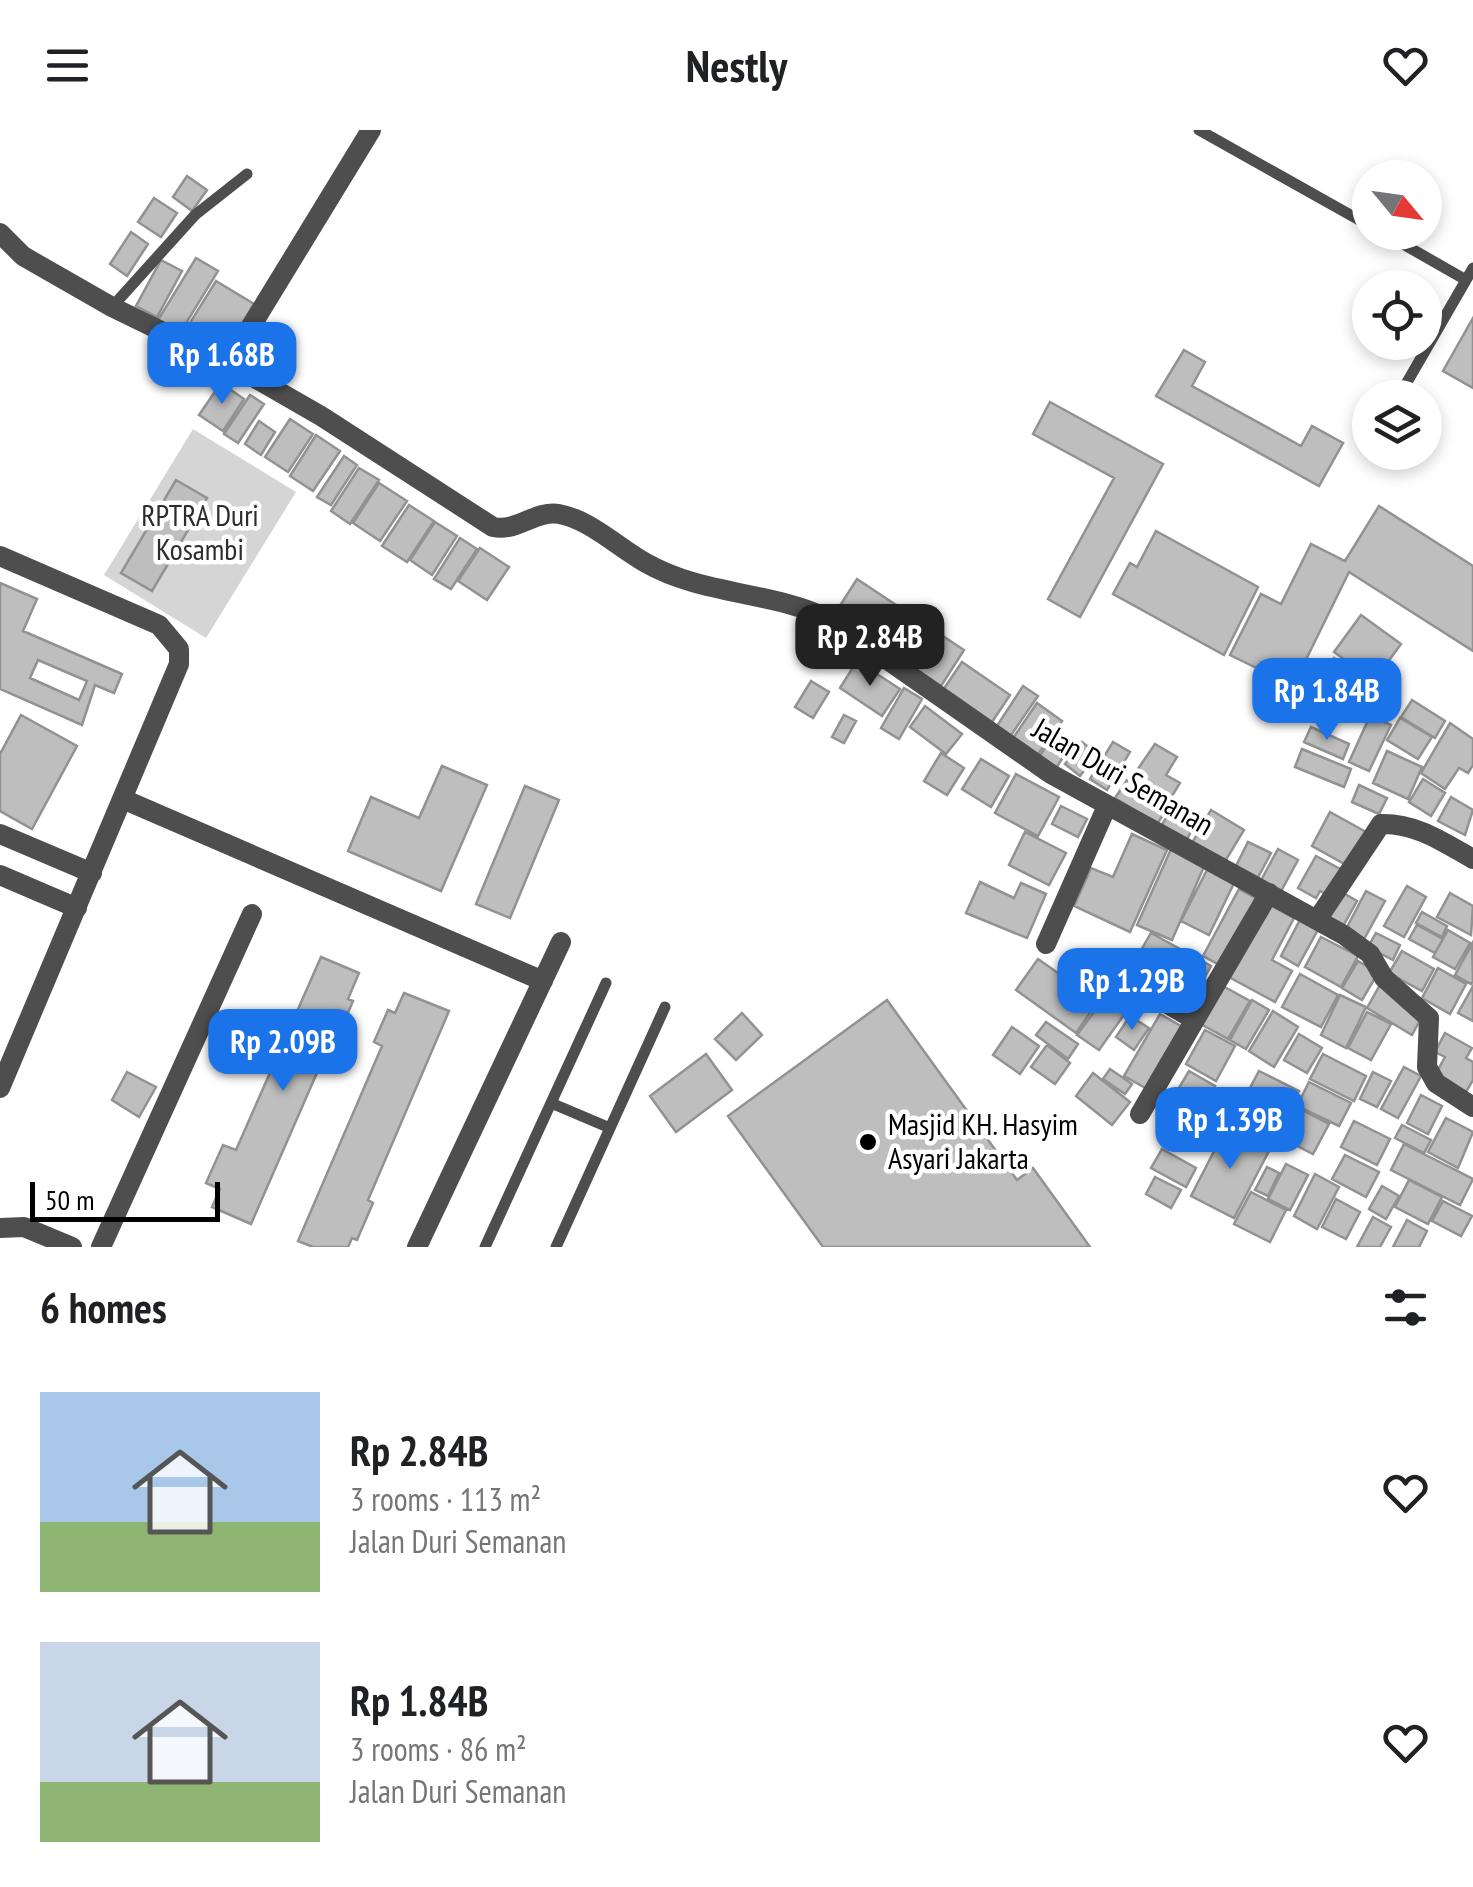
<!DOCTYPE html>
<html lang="en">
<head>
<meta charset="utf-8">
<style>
	:root { --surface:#fff; --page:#f2f2f2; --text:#202124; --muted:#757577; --accent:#1a73e8 }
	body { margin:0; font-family:"PT Sans Narrow",sans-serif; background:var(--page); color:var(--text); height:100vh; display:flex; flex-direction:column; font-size:38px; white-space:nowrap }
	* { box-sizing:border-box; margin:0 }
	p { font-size:32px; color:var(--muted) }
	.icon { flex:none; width:55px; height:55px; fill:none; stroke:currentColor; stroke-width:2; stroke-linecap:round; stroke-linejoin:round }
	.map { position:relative; height:1117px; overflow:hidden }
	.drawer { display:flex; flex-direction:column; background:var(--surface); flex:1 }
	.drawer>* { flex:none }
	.needle { width:65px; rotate:119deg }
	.fabs { position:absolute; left:1352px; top:30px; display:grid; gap:20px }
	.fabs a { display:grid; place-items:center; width:90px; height:90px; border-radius:50%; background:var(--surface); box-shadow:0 5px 15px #0003; font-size:50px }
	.scale { position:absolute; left:30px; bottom:25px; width:190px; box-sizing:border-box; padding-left:10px; border:5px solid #000; border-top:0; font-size:28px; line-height:35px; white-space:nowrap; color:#000; -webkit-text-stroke:8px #fff; paint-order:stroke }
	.price { position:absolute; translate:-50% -85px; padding:0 22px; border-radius:20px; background:var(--accent); color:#fff; font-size:32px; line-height:65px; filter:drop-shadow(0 2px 5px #0008) }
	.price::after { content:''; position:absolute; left:50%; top:60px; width:30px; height:22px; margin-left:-15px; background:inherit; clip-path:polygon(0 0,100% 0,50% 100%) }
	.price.active { background:#222; color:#fff }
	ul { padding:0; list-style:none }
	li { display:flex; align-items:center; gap:30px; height:250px; padding:0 40px }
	li span { display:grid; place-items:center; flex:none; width:280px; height:200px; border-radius:0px; color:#555 }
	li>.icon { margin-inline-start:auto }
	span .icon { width:120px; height:120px; fill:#fffc; stroke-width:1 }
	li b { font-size:42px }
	h2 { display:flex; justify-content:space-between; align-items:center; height:120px; padding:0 40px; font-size:42px }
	header { display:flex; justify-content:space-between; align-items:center; height:130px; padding:0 40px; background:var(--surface); font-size:45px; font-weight:800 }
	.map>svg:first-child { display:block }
</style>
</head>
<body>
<header><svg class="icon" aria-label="menu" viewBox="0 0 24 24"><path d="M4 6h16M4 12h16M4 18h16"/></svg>Nestly<svg class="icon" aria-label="heart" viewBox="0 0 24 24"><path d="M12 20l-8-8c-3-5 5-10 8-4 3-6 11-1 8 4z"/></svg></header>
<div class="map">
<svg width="1473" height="1117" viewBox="0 0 1473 1117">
	<rect width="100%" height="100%" fill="#fff"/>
	<path fill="#d5d5d5" d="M 193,299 L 296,362 L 206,508 L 104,445 Z"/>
	<path fill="#bebebe" stroke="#929292" stroke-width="2.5" fill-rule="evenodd" d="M 187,46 L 207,60 L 192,81 L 173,67 Z
		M 154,68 L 177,83 L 161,107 L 138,92 Z
		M 131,102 L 148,114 L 127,146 L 110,134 Z
		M 196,128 L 218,141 L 180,203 L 158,190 Z
		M 161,130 L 182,141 L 157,187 L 136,176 Z
		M 216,151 L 254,174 L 221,228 L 183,204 Z
		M 1473,188 L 1473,258 L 1443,241 Z
		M 1184,220 L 1205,232 L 1192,256 L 1301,316 L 1312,296 L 1343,313 L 1319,356 L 1156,266 Z
		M 221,253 L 244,269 L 223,301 L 199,285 Z
		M 250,265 L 264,274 L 238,313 L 224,304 Z
		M 1050,272 L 1163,334 L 1080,487 L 1048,469 L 1114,348 L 1033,304 Z
		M 290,289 L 313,304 L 288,342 L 265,327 Z
		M 259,291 L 275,302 L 261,325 L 245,314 Z
		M 316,305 L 340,321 L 313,361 L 290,346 Z
		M 344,326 L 357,335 L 331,375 L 317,367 Z
		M 359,338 L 379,350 L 350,394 L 331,381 Z
		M 176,350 L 207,368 L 152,461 L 121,443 Z
		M 379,353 L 407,371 L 380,411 L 353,393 Z
		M 409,375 L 434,391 L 407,432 L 382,416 Z
		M 1379,376 L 1473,436 L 1473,521 L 1349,442 L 1293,556 L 1230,525 L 1261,464 L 1281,474 L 1311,414 L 1345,431 Z
		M 435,392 L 457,406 L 432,445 L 410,430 Z
		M 1156,401 L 1258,457 L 1224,525 L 1113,464 L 1130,433 L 1137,437 Z
		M 460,408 L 477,419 L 451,459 L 434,449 Z
		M 480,418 L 509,437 L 487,470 L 458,451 Z
		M 857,449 L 964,520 L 941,556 L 834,485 Z
		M 0,453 L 37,469 L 23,501 L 122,544 L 114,563 L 95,555 L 82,595 L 0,559 ZM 38,530 L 87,551 L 79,570 L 30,548 Z
		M 1361,485 L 1401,514 L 1374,551 L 1334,522 Z
		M 1334,528 L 1364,551 L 1346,574 L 1316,551 Z
		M 857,531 L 900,559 L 882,586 L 840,558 Z
		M 962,532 L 1010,565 L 990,595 L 941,563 Z
		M 811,551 L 829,562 L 813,588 L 795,577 Z
		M 1023,556 L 1038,566 L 1009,608 L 995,599 Z
		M 904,558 L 922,569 L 899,609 L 881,598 Z
		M 1412,570 L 1445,591 L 1435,608 L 1401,587 Z
		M 1037,573 L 1062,591 L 1035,628 L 1011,611 Z
		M 925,576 L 962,604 L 946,624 L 910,597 Z
		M 21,585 L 77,616 L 32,699 L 0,681 L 0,624 Z
		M 844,585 L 856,591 L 844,613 L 832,607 Z
		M 1370,586 L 1391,595 L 1369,641 L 1349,632 Z
		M 1400,588 L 1432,607 L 1418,629 L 1387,610 Z
		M 1450,593 L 1473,609 L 1473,635 L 1468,643 L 1459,638 L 1445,659 L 1421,643 Z
		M 1311,597 L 1349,614 L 1343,629 L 1304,612 Z
		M 1053,605 L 1070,616 L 1055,640 L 1038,629 Z
		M 1082,612 L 1097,624 L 1080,646 L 1065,634 Z
		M 1113,612 L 1130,622 L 1107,660 L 1090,649 Z
		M 1155,614 L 1177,627 L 1166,645 L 1180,653 L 1169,671 L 1131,649 Z
		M 1302,619 L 1351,639 L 1344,657 L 1295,637 Z
		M 1387,621 L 1422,637 L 1408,669 L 1373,653 Z
		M 941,623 L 964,638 L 947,665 L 924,651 Z
		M 981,629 L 1009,646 L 991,677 L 962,659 Z
		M 442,636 L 487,655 L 441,761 L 348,721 L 371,667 L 419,688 Z
		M 1016,644 L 1059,667 L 1038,706 L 995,683 Z
		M 1423,649 L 1445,663 L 1431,686 L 1409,672 Z
		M 1127,650 L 1169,676 L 1157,694 L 1115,668 Z
		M 1359,655 L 1387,668 L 1379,684 L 1352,672 Z
		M 525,656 L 559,670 L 510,788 L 476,774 Z
		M 1451,667 L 1473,680 L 1465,705 L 1438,691 Z
		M 1177,670 L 1201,684 L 1183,716 L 1158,701 Z
		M 1061,676 L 1087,689 L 1078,707 L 1052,694 Z
		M 1211,680 L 1244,700 L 1224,733 L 1192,713 Z
		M 1330,682 L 1366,702 L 1348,736 L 1312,716 Z
		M 1025,702 L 1066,723 L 1049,755 L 1009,735 Z
		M 1132,704 L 1167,720 L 1130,802 L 1074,776 L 1091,738 L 1113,747 Z
		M 1248,712 L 1271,723 L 1256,751 L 1234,740 Z
		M 1172,717 L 1206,732 L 1172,810 L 1137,795 Z
		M 1278,719 L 1298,730 L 1280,763 L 1260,752 Z
		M 1316,726 L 1344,741 L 1330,766 L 1320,761 L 1316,768 L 1298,758 Z
		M 1208,738 L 1235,751 L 1209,805 L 1181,791 Z
		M 980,752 L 1014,768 L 1021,753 L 1046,764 L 1027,808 L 966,783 Z
		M 1407,756 L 1426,767 L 1404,807 L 1384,796 Z
		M 1239,759 L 1259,770 L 1223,837 L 1203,826 Z
		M 1338,760 L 1357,771 L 1342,798 L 1323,788 Z
		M 1366,761 L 1385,771 L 1363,811 L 1345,801 Z
		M 1450,763 L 1473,776 L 1471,805 L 1437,787 Z
		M 1266,773 L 1294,788 L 1272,830 L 1292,841 L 1275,872 L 1227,846 Z
		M 1422,782 L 1447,796 L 1442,807 L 1416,793 Z
		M 1302,786 L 1320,796 L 1298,836 L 1281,826 Z
		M 1417,795 L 1443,809 L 1435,823 L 1409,809 Z
		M 1448,800 L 1470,813 L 1455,839 L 1433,827 Z
		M 1151,803 L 1211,836 L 1188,877 L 1128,843 Z
		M 1376,803 L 1400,815 L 1393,830 L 1368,817 Z
		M 1321,807 L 1358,826 L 1341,857 L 1305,837 Z
		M 1472,814 L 1473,851 L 1471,854 L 1455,845 Z
		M 1402,821 L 1434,839 L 1422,861 L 1389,843 Z
		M 1070,823 L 1090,834 L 1080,853 L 1059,842 Z
		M 321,827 L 359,843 L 348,869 L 353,871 L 341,899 L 337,897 L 251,1094 L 212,1077 L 220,1059 L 206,1053 L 223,1015 L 236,1020 Z
		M 1038,829 L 1098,871 L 1076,903 L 1016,860 Z
		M 1358,831 L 1378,843 L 1362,870 L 1342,858 Z
		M 1094,836 L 1120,853 L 1112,866 L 1086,849 Z
		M 1438,838 L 1466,854 L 1450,884 L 1422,868 Z
		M 1300,844 L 1338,865 L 1321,897 L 1282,877 Z
		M 1381,853 L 1420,890 L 1412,905 L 1367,878 Z
		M 1221,855 L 1250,871 L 1228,909 L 1199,893 Z
		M 1473,856 L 1473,891 L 1458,883 Z
		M 404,863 L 449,881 L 368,1070 L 373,1073 L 357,1110 L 352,1108 L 348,1117 L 313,1117 L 298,1111 L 382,916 L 374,912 L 388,880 L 395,883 Z
		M 1340,865 L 1366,877 L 1346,918 L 1321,905 Z
		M 1105,867 L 1126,882 L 1099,920 L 1077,905 Z
		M 887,870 L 1017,1050 L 1033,1038 L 1090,1117 L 823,1117 L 728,986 Z
		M 1252,870 L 1269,880 L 1246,919 L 1230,910 Z
		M 1273,881 L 1298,897 L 1274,937 L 1249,921 Z
		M 1367,882 L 1391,894 L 1371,930 L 1348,918 Z
		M 742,883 L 762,905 L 736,930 L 715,909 Z
		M 1160,884 L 1186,899 L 1151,961 L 1124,946 Z
		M 1130,886 L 1149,898 L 1134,920 L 1116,907 Z
		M 1046,892 L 1078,914 L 1068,929 L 1036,905 Z
		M 1012,897 L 1039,916 L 1020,944 L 993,925 Z
		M 1205,900 L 1235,916 L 1216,951 L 1186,934 Z
		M 1445,903 L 1472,918 L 1466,928 L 1473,932 L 1473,950 L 1466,962 L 1435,945 L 1445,927 L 1435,922 Z
		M 1299,904 L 1322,918 L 1307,943 L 1284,930 Z
		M 1047,915 L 1070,933 L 1055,954 L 1031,937 Z
		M 706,924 L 732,960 L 676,1002 L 650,966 Z
		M 1323,924 L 1366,946 L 1354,971 L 1310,949 Z
		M 1404,937 L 1421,946 L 1398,988 L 1381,979 Z
		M 1110,939 L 1132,954 L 1125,964 L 1103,949 Z
		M 1189,941 L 1215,956 L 1204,975 L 1221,985 L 1210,1003 L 1167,978 Z
		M 1259,941 L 1299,961 L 1272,1013 L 1232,992 Z
		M 127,942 L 156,957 L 139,987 L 112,970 Z
		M 1373,942 L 1391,951 L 1377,977 L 1360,969 Z
		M 1093,943 L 1130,972 L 1112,995 L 1076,966 Z
		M 1309,952 L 1351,973 L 1339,996 L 1297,976 Z
		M 1421,965 L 1442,976 L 1428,1004 L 1407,993 Z
		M 1296,977 L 1329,994 L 1313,1024 L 1280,1007 Z
		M 1446,988 L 1473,1002 L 1458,1038 L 1428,1022 Z
		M 1354,991 L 1390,1009 L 1377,1035 L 1341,1017 Z
		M 1402,995 L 1431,1010 L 1424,1023 L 1395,1008 Z
		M 1227,996 L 1270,1019 L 1234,1088 L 1191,1066 Z
		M 1404,1014 L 1473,1049 L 1460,1075 L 1391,1040 Z
		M 1162,1019 L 1196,1038 L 1186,1057 L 1151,1038 Z
		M 1345,1025 L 1379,1042 L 1366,1067 L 1332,1049 Z
		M 1286,1034 L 1308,1045 L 1290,1080 L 1268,1069 Z
		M 1267,1037 L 1279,1043 L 1268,1066 L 1255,1060 Z
		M 1315,1044 L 1339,1057 L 1317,1099 L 1294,1086 Z
		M 1155,1047 L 1181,1060 L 1171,1078 L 1146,1064 Z
		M 1409,1050 L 1442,1067 L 1428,1094 L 1395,1077 Z
		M 1382,1056 L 1399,1066 L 1386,1089 L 1369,1079 Z
		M 1251,1062 L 1286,1080 L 1270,1112 L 1234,1094 Z
		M 1336,1069 L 1360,1082 L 1346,1109 L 1322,1097 Z
		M 1443,1071 L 1472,1086 L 1461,1106 L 1432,1091 Z
		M 1373,1087 L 1391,1097 L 1380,1117 L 1357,1117 Z
		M 1407,1090 L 1427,1101 L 1419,1117 L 1393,1117 Z"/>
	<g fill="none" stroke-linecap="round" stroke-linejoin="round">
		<path stroke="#4e4e4e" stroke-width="11" d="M 1199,0 L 1370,96
			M 1382,102 L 1466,150
			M 112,177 L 195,85 L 247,44
			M 1406,254 L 1473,138
			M 551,973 L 610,998
			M 485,1117 L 606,853
			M 556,1117 L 665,877"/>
		<path stroke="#4e4e4e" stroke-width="20" d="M 0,103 L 23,126 L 112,177 L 241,240 L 321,286 L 493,397 C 518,402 535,380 559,384 C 589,389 619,418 646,433 C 702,465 771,461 829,489 L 1051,644 L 1344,805 L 1370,824 L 1384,848 L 1429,888 L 1427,937 L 1436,953 L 1473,977
			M 228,234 L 371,0
			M 0,426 L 159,495 L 179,519 L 179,534 L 0,958
			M 125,670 L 543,851
			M 0,704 L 92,743
			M 0,745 L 77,778
			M 1317,790 L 1381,694 C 1416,693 1443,712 1473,729
			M 1046,814 L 1107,676
			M 1114,842 L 1193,889
			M 1140,984 L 1269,763
			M 0,1098 L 24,1097 L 72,1117
			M 101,1117 L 252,784
			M 417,1117 L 561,812"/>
	</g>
	<circle fill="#000" stroke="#fff" stroke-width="4" cx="868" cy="1012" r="10"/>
	<g text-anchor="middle" stroke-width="9" stroke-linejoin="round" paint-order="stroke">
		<g font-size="30" fill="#2c2c2c" stroke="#fff">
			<text x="200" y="396">RPTRA Duri<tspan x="200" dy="34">Kosambi</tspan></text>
		</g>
		<g font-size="30" fill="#000" stroke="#fff">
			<text transform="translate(1123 647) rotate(30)" y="10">Jalan Duri Semanan</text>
		</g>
		<g font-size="30" fill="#000" stroke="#fff" text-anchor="start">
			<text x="888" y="1005">Masjid KH. Hasyim<tspan x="888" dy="34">Asyari Jakarta</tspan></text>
		</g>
	</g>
</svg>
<div class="fabs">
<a><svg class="needle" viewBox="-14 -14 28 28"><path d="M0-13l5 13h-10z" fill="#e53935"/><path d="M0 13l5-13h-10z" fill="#757577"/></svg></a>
<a><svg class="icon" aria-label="locate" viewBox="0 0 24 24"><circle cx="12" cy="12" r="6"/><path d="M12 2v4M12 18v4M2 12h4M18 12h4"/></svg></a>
<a><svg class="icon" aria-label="layers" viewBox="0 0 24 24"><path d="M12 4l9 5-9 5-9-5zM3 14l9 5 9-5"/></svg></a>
</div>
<div class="scale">50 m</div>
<b class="price" style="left:222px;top:277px">Rp 1.68B</b>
<b class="price active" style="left:870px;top:559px">Rp 2.84B</b>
<b class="price" style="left:1327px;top:613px">Rp 1.84B</b>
<b class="price" style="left:1132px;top:903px">Rp 1.29B</b>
<b class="price" style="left:283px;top:964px">Rp 2.09B</b>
<b class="price" style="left:1230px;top:1042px">Rp 1.39B</b>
</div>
<section class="drawer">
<h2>6 homes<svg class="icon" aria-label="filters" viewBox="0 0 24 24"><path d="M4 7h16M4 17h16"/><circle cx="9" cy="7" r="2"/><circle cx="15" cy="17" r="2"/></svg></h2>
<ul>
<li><span style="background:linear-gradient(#a9c7e8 65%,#8fb573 0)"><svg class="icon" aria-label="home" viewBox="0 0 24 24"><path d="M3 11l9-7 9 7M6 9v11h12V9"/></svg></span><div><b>Rp 2.84B</b><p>3 rooms · 113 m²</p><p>Jalan Duri Semanan</p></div><svg class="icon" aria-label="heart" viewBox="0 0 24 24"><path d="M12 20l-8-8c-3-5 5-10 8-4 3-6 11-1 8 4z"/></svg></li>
<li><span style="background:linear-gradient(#c9d6e8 70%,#8fb573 0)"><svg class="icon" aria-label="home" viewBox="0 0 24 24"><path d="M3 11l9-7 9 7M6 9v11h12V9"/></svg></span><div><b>Rp 1.84B</b><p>3 rooms · 86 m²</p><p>Jalan Duri Semanan</p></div><svg class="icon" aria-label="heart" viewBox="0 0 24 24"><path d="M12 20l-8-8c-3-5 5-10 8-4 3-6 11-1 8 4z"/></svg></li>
</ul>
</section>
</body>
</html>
